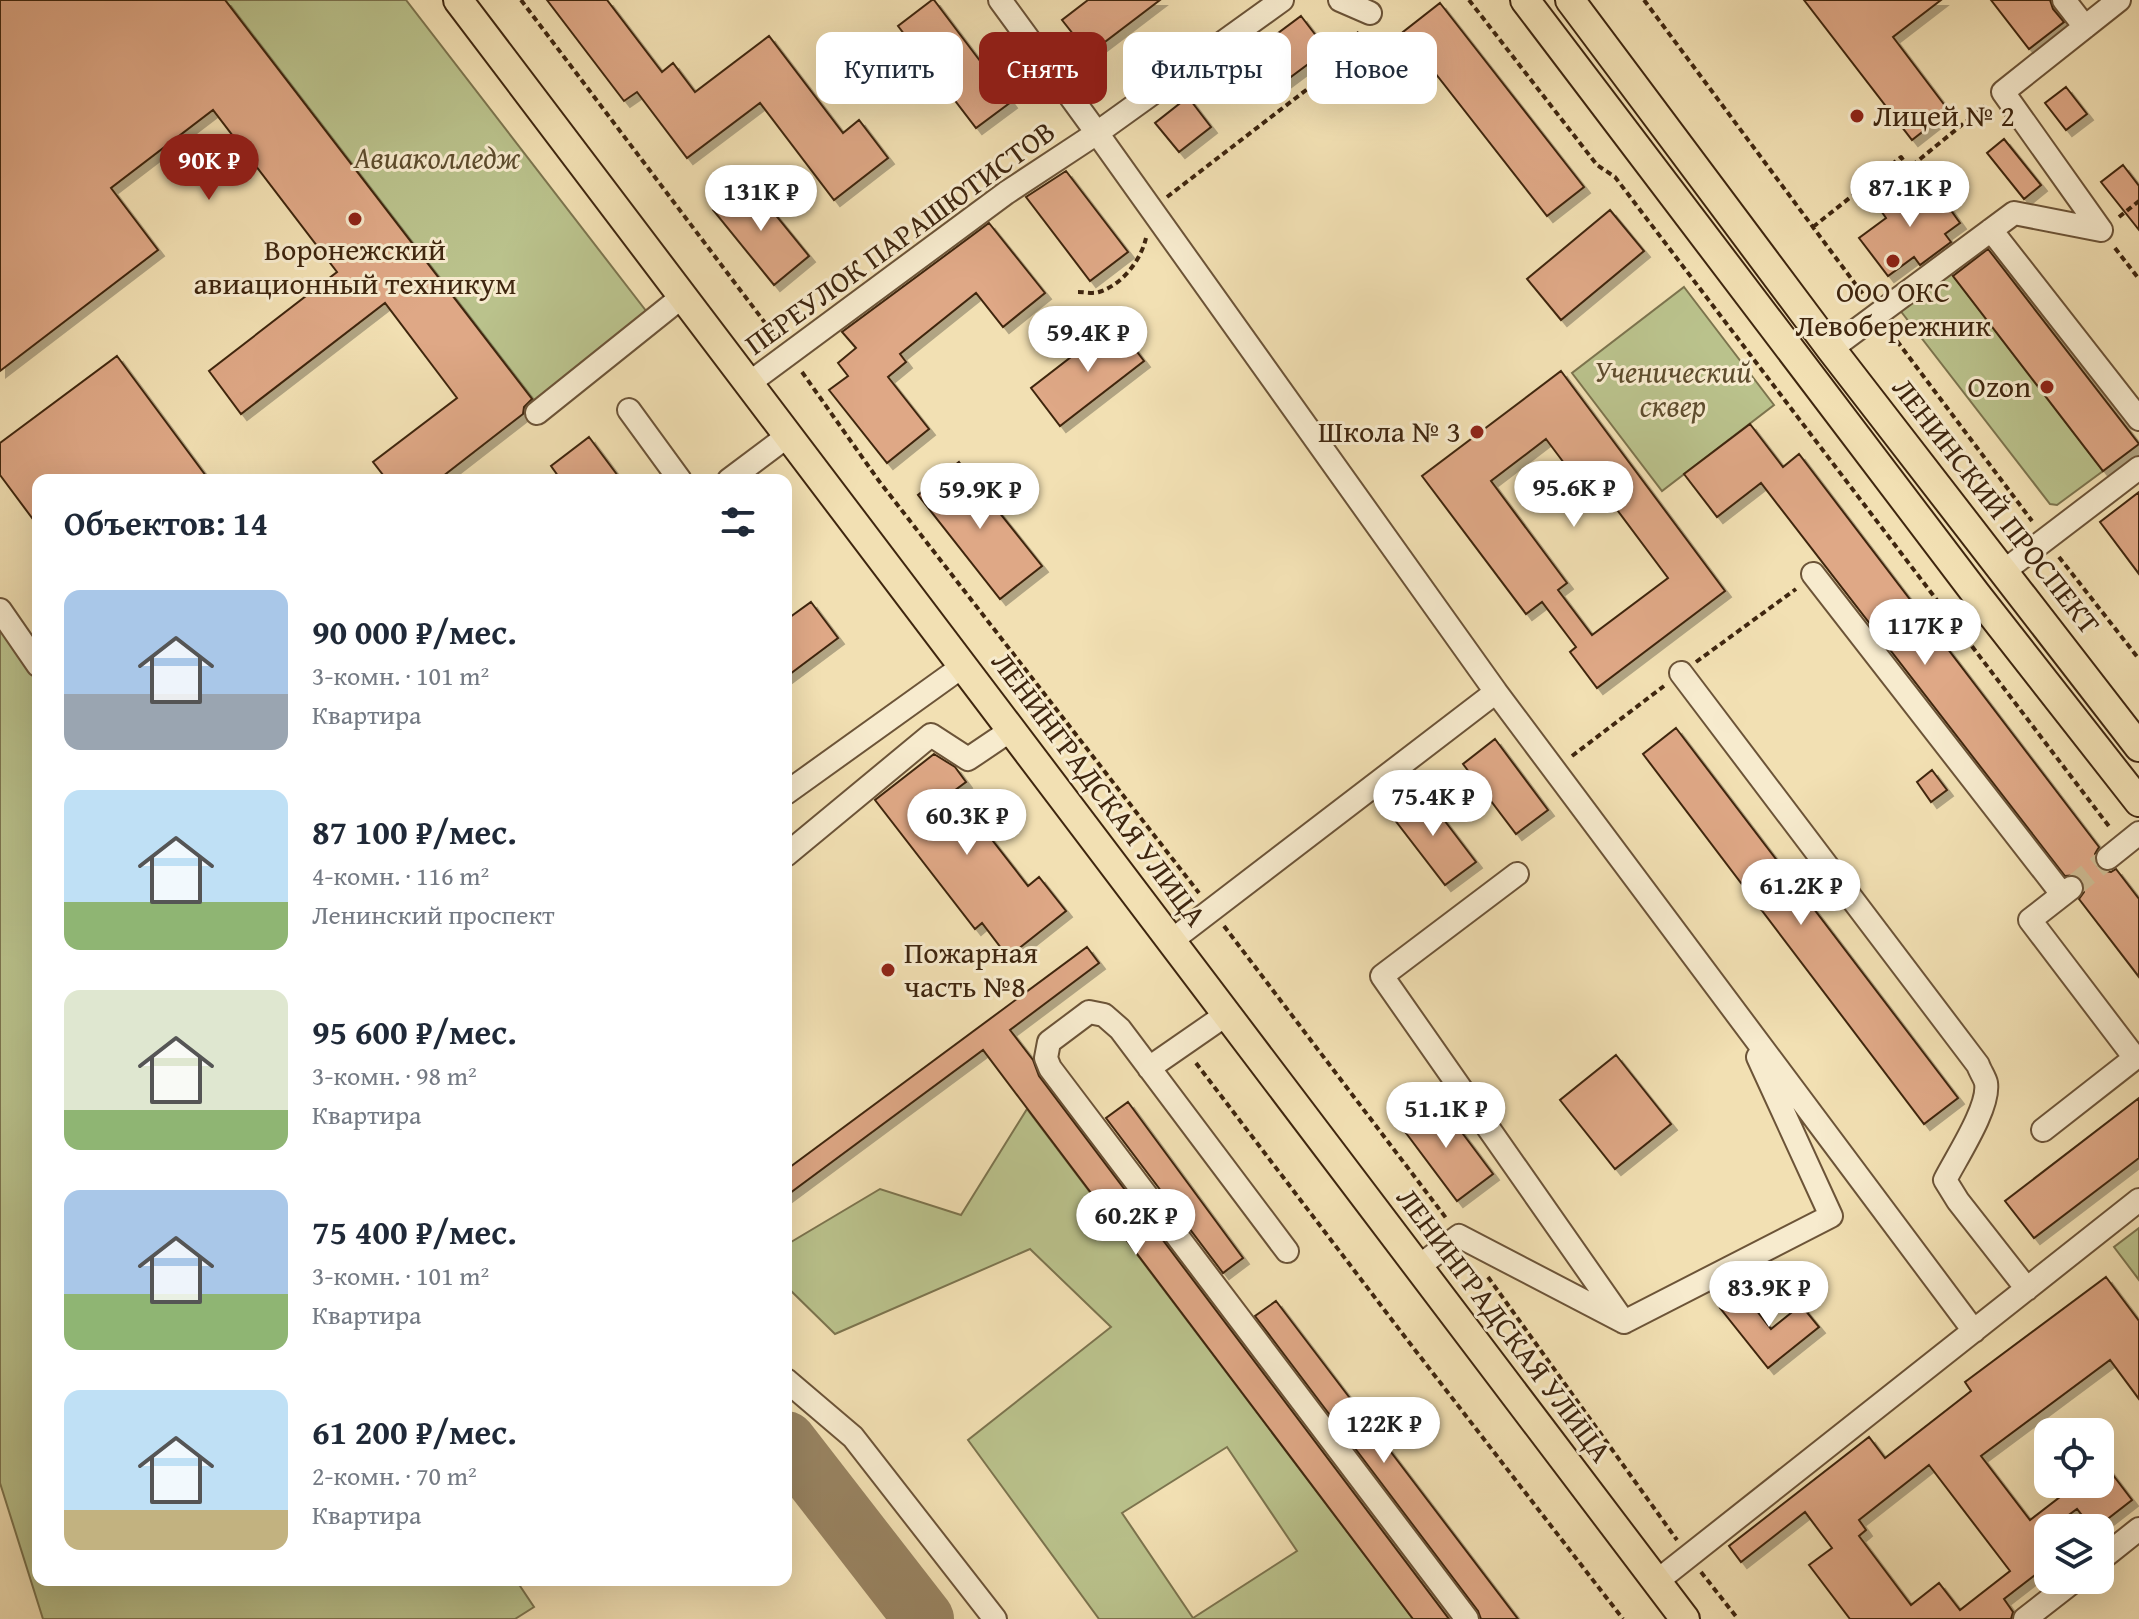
<!DOCTYPE html>
<html lang="ru">
<head>
<meta charset="utf-8">
<style>
	:root { --surface:#fff; --page:#f6f6f7; --text:#1f2937; --muted:#747a83; --accent:#8f2418 }
	body { margin:0; font-family:"Gentium Book Plus",serif; background:var(--page); color:var(--text); height:100vh; display:flex; flex-direction:column; font-size:30px; white-space:nowrap }
	* { box-sizing:border-box; margin:0 }
	p { font-size:26px; color:var(--muted) }
	.icon { flex:none; width:44px; height:44px; fill:none; stroke:currentColor; stroke-width:2; stroke-linecap:round; stroke-linejoin:round }
	.map { position:relative; flex:1; overflow:hidden }
	.panel { position:absolute; left:32px; top:474px; width:760px; height:1112px; display:flex; flex-direction:column; background:var(--surface); border-radius:16px; box-shadow:0 8px 32px #0002 }
	.panel>* { flex:none }
	.top-card { position:absolute; left:816px; top:32px; width:760px; height:72px; display:flex; gap:16px }
	.fabs { position:absolute; left:2034px; top:1418px; display:grid; gap:16px }
	.fabs a { display:grid; place-items:center; width:80px; height:80px; border-radius:16px; background:var(--surface); box-shadow:0 8px 32px #0002; font-size:40px }
	.price { position:absolute; translate:-50% -68px; padding:0 18px; border-radius:28px; background:#fff; color:#222; font-size:26px; line-height:52px; filter:drop-shadow(0 2px 4px #0008) }
	.price::after { content:''; position:absolute; left:50%; top:48px; width:24px; height:18px; margin-left:-12px; background:inherit; clip-path:polygon(0 0,100% 0,50% 100%) }
	.price.on { background:var(--accent); color:#fff }
	ul { padding:0; list-style:none }
	li { display:flex; align-items:center; gap:24px; height:200px; padding:0 32px }
	li span { display:grid; place-items:center; flex:none; width:224px; height:160px; border-radius:16px; color:#555 }
	li>.icon { margin-inline-start:auto }
	span .icon { width:96px; height:96px; fill:#fffc; stroke-width:1 }
	li b { font-size:34px }
	h2 { display:flex; justify-content:space-between; align-items:center; height:96px; padding:0 32px; font-size:34px }
	.pill { padding:0 28px; border-radius:16px; background:var(--surface); box-shadow:0 8px 32px #0002; font-size:28px; line-height:72px }
	.pill.on { background:var(--accent); color:#fff }
	.map>svg:first-child { display:block }
</style>
</head>
<body>
<div class="map">
<svg width="2139" height="1619" viewBox="0 0 2139 1619">
	<defs>
		<filter id="shadow"><feDropShadow dx="6" dy="6" stdDeviation="0" flood-color="#0004"/></filter>
	</defs>
	<rect width="100%" height="100%" fill="#f2e0b3"/>
	<filter id="stains"><feTurbulence type="fractalNoise" baseFrequency=".0025" numOctaves="4"/><feColorMatrix values="0 0 0 0 .2 0 0 0 0 .09 0 0 0 0 .02 0 0 0 .5 -.17"/></filter>
	<radialGradient id="worn" r=".72"><stop offset=".6" stop-color="#630" stop-opacity="0"/><stop offset="1" stop-color="#630" stop-opacity=".3"/></radialGradient>
	<path fill="#bac28c" stroke="#7c744e" stroke-width="2" fill-rule="evenodd" d="M 225,0 L 406,0 L 650,316 L 536,404 Z
		M 1939,258 L 2103,471 L 2057,505 L 2050,504 L 1889,296 Z
		M 1684,287 L 1774,405 L 1662,491 L 1572,373 Z
		M 0,630 L 25,660 L 38,683 L 38,1580 L 516,1580 L 534,1607 L 515,1619 L 43,1619 L 0,1483 Z
		M 1027,1109 L 1413,1619 L 1099,1619 L 968,1440 L 1111,1327 L 1030,1249 L 835,1334 L 786,1286 L 786,1245 L 880,1189 L 961,1215 ZM 1227,1447 L 1297,1551 L 1193,1618 L 1122,1513 Z
		M 2139,1228 L 2139,1280 L 2114,1247 Z"/>
	<g fill="none" stroke-linecap="round" stroke-linejoin="round">
		<path stroke="#988361" stroke-width="60" d="M 786,1441 L 924,1619"/>
	</g>
	<path fill="#dfa886" stroke="#3f260f" stroke-width="2" fill-rule="evenodd" filter="url(#shadow)" d="M 0,0 L 225,0 L 532,399 L 524,407 L 523,414 L 438,480 L 387,480 L 373,462 L 457,398 L 385,303 L 241,414 L 209,371 L 337,272 L 213,110 L 111,188 L 158,250 L 0,371 Z
		M 547,0 L 607,0 L 662,72 L 673,63 L 695,92 L 769,36 L 843,133 L 859,120 L 888,158 L 834,200 L 760,103 L 687,158 L 637,92 L 624,101 Z
		M 932,0 L 934,0 L 1011,102 L 976,128 L 898,26 Z
		M 1088,0 L 1160,0 L 1089,54 L 1062,20 Z
		M 1804,0 L 1941,0 L 1893,37 L 1949,111 L 1912,140 Z
		M 1991,0 L 2050,0 L 2053,9 L 2064,22 L 2029,49 Z
		M 1440,3 L 1584,187 L 1547,216 L 1403,32 Z
		M 1301,16 L 1327,50 L 1280,85 L 1254,51 Z
		M 2066,87 L 2087,114 L 2066,130 L 2045,103 Z
		M 1188,97 L 1211,127 L 1179,152 L 1155,123 Z
		M 2004,139 L 2041,185 L 2024,199 L 1987,153 Z
		M 2123,165 L 2139,186 L 2139,230 L 2101,182 Z
		M 1066,171 L 1128,252 L 1090,281 L 1026,197 Z
		M 748,181 L 809,256 L 774,285 L 713,210 Z
		M 1905,184 L 1914,197 L 1932,184 L 1960,223 L 1945,234 L 1951,242 L 1920,265 L 1914,257 L 1888,276 L 1859,238 L 1886,218 L 1877,205 Z
		M 1610,210 L 1644,251 L 1561,320 L 1527,279 Z
		M 989,223 L 1045,293 L 1003,327 L 976,293 L 900,354 L 906,362 L 888,377 L 929,429 L 887,463 L 829,390 L 848,376 L 838,363 L 856,348 L 842,332 Z
		M 1988,249 L 2139,444 L 2103,471 L 1953,276 Z
		M 1115,323 L 1144,361 L 1060,426 L 1031,388 Z
		M 117,356 L 209,480 L 38,480 L 38,526 L 0,475 L 0,443 Z
		M 1561,371 L 1725,591 L 1597,688 L 1570,652 L 1576,647 L 1542,602 L 1526,614 L 1422,476 ZM 1546,439 L 1591,499 L 1603,491 L 1668,578 L 1592,635 L 1558,590 L 1567,583 L 1491,481 Z
		M 1750,424 L 1783,467 L 1799,454 L 2099,847 L 2095,854 L 2097,866 L 2104,871 L 2111,872 L 2116,869 L 2139,899 L 2139,977 L 2079,899 L 2084,892 L 2082,880 L 2076,875 L 2065,876 L 1761,483 L 1717,517 L 1684,474 Z
		M 589,437 L 621,480 L 561,480 L 551,466 Z
		M 959,462 L 1042,566 L 1000,599 L 918,495 Z
		M 2139,492 L 2139,574 L 2100,522 Z
		M 811,602 L 838,638 L 786,677 L 786,620 Z
		M 1676,728 L 1958,1098 L 1924,1124 L 1643,754 Z
		M 1495,739 L 1548,810 L 1516,834 L 1463,764 Z
		M 934,754 L 955,767 L 966,782 L 954,791 L 1028,886 L 1039,877 L 1066,911 L 1008,957 L 982,923 L 975,929 L 875,800 Z
		M 1932,770 L 1947,790 L 1931,802 L 1917,782 Z
		M 1422,791 L 1476,862 L 1445,885 L 1391,815 Z
		M 1087,947 L 1099,963 L 1010,1030 L 1033,1060 L 1039,1076 L 1449,1619 L 1413,1619 L 983,1050 L 786,1196 L 786,1170 Z
		M 1616,1055 L 1671,1124 L 1615,1169 L 1560,1100 Z
		M 1436,1098 L 1493,1174 L 1457,1201 L 1400,1125 Z
		M 2139,1098 L 2139,1158 L 2034,1238 L 2005,1201 Z
		M 1128,1102 L 1243,1258 L 1223,1273 L 1106,1118 Z
		M 2106,1277 L 2139,1321 L 2139,1399 L 2110,1360 L 1981,1456 L 2030,1520 L 2065,1493 L 2057,1484 L 2100,1484 L 2100,1458 L 2132,1500 L 2096,1528 L 2092,1528 L 2077,1509 L 2051,1528 L 2048,1528 L 2048,1565 L 2004,1599 L 2013,1612 L 2011,1619 L 1850,1619 L 1809,1565 L 1832,1548 L 1805,1512 L 1741,1562 L 1729,1546 L 1869,1437 L 1885,1458 L 1971,1391 L 1965,1382 ZM 1929,1465 L 2010,1571 L 1960,1610 L 1939,1583 L 1911,1605 L 1859,1536 L 1866,1530 L 1859,1520 Z
		M 1742,1292 L 1771,1329 L 1801,1305 L 1819,1327 L 1768,1368 L 1720,1308 Z
		M 1276,1301 L 1518,1619 L 1481,1619 L 1478,1611 L 1255,1316 Z"/>
	<g fill="none" stroke-linecap="round" stroke-linejoin="round">
		<path stroke="#cebb92" stroke-width="22" stroke-dasharray="22 11" stroke-linecap="butt" d="M 2071,888 L 2108,858"/>
		<defs>
			<path id="minor" d="M 1000,0 L 1097,133 L 1496,692 L 1974,1331
				M 1340,0 L 1370,13
				M 2064,0 L 2085,27
				M 1991,230 L 2139,419
				M 2101,230 L 2003,92 L 2119,0
				M 1831,349 L 2014,213 L 2101,230
				M 748,384 L 1006,193 L 1097,133 L 1282,0
				M 629,410 L 680,480
				M 537,413 L 683,296
				M 729,480 L 789,435
				M 2004,571 L 2139,468
				M 1813,574 L 2062,894
				M 0,610 L 38,665
				M 1681,673 L 1978,1065 C 1980,1071 1985,1078 1986,1083 C 1990,1107 1956,1158 1945,1180 L 1958,1201 L 2027,1289
				M 786,793 L 963,666
				M 786,855 L 931,735 L 968,759 L 1011,730
				M 2108,858 L 2139,833
				M 1171,941 L 1496,692
				M 1149,1068 L 1227,1014
				M 2043,1130 L 2135,1058 L 2030,920 L 2071,888
				M 1287,1251 L 1120,1029 L 1104,1015 L 1089,1012 L 1049,1042 L 1046,1058 L 1050,1068 L 1467,1619
				M 1418,1267 L 1459,1236 L 1624,1322 L 1382,976 L 1517,874
				M 1624,1322 L 1831,1216 L 1758,1057
				M 786,1380 L 853,1437 L 995,1619
				M 2100,1560 L 2139,1529
				M 1656,1582 L 2139,1200
				M 2025,1619 L 2075,1580"/>
			<path id="major" d="M 458,0 L 1685,1619
				M 1525,0 L 1976,594 L 2139,802
				M 1570,0 L 1831,349 L 2139,747"/>
		</defs>
		<use href="#minor" stroke="#6c5438" stroke-width="26"/>
		<use href="#major" stroke="#3f260f" stroke-width="32"/>
		<path stroke="#3f260f" stroke-width="4" stroke-dasharray="6 4" stroke-linecap="butt" d="M 521,0 L 775,336
			M 1469,0 L 1597,165 L 1615,177 L 2111,829
			M 1644,0 L 1865,297
			M 1167,197 L 1314,84 L 1342,59 L 1359,32
			M 2119,217 L 2139,201
			M 1813,227 L 1901,157 L 1909,168 L 1985,106
			M 2115,248 L 2139,279
			M 1078,292 C 1084,292 1093,294 1099,292 C 1122,285 1141,260 1146,238
			M 1891,333 L 2032,521
			M 802,372 L 879,481 L 1199,893
			M 2059,557 L 2139,659
			M 1696,662 L 1796,589
			M 1572,756 L 1664,686
			M 1224,926 L 1446,1218
			M 1196,1063 L 1405,1337 L 1623,1619
			M 1488,1277 L 1677,1540
			M 1701,1572 L 1738,1619"/>
		<use href="#minor" stroke="#f7ebce" stroke-width="22"/>
		<use href="#major" stroke="#f2e0b3" stroke-width="28"/>
	</g>
	<g fill="#8f2418" stroke="#f7ebce" stroke-width="3">
		<circle cx="1857" cy="116" r="8"/>
		<circle cx="355" cy="219" r="8"/>
		<circle cx="1893" cy="261" r="8"/>
		<circle cx="2047" cy="387" r="8"/>
		<circle cx="1477" cy="432" r="8"/>
		<circle cx="888" cy="970" r="8"/>
	</g>
	<g text-anchor="middle" stroke-width="6" stroke-linejoin="round" paint-order="stroke">
		<g font-size="30" fill="#3f260f" stroke="#f7ebce" text-anchor="start">
			<text x="1873" y="126">Лицей № 2</text>
			<text x="355" y="260" text-anchor="middle">Воронежский<tspan x="355" dy="34">авиационный техникум</tspan></text>
			<text x="1893" y="302" text-anchor="middle">ООО ОКС<tspan x="1893" dy="34">Левобережник</tspan></text>
			<text x="2031" y="397" text-anchor="end">Ozon</text>
			<text x="1461" y="442" text-anchor="end">Школа № 3</text>
			<text x="904" y="963">Пожарная<tspan x="904" dy="34">часть №8</tspan></text>
		</g>
		<g font-size="30" font-style="italic" fill="#5e4d2e" stroke="#f7ebce">
			<text x="437" y="168">Авиаколледж</text>
			<text x="1673" y="382">Ученический<tspan x="1673" dy="34">сквер</tspan></text>
		</g>
		<g font-size="30" fill="#3f260f" stroke="#f7ebce">
			<text transform="translate(900 238) rotate(-36)" y="10">ПЕРЕУЛОК ПАРАШЮТИСТОВ</text>
			<text transform="translate(1996 506) rotate(52)" y="10">ЛЕНИНСКИЙ ПРОСПЕКТ</text>
			<text transform="translate(1099 789) rotate(53)" y="10">ЛЕНИНГРАДСКАЯ УЛИЦА</text>
			<text transform="translate(1504 1325) rotate(53)" y="10">ЛЕНИНГРАДСКАЯ УЛИЦА</text>
		</g>
	</g>
	<rect width="100%" height="100%" filter="url(#stains)"/>
	<rect width="100%" height="100%" fill="url(#worn)"/>
</svg>
<div class="fabs">
<a><svg class="icon" aria-label="locate" viewBox="0 0 24 24"><circle cx="12" cy="12" r="6"/><path d="M12 2v4M12 18v4M2 12h4M18 12h4"/></svg></a>
<a><svg class="icon" aria-label="layers" viewBox="0 0 24 24"><path d="M12 4l9 5-9 5-9-5zM3 14l9 5 9-5"/></svg></a>
</div>
<b class="price on" style="left:209px;top:202px">90K ₽</b>
<b class="price" style="left:1910px;top:229px">87.1K ₽</b>
<b class="price" style="left:761px;top:233px">131K ₽</b>
<b class="price" style="left:1088px;top:374px">59.4K ₽</b>
<b class="price" style="left:1574px;top:529px">95.6K ₽</b>
<b class="price" style="left:980px;top:531px">59.9K ₽</b>
<b class="price" style="left:1925px;top:667px">117K ₽</b>
<b class="price" style="left:1433px;top:838px">75.4K ₽</b>
<b class="price" style="left:967px;top:857px">60.3K ₽</b>
<b class="price" style="left:1801px;top:927px">61.2K ₽</b>
<b class="price" style="left:1446px;top:1150px">51.1K ₽</b>
<b class="price" style="left:1136px;top:1257px">60.2K ₽</b>
<b class="price" style="left:1769px;top:1329px">83.9K ₽</b>
<b class="price" style="left:1384px;top:1465px">122K ₽</b>
<div class="top-card">
<a class="pill">Купить</a>
<a class="pill on">Снять</a>
<a class="pill">Фильтры</a>
<a class="pill">Новое</a>
</div>
<section class="panel">
<h2>Объектов: 14<svg class="icon" aria-label="filters" viewBox="0 0 24 24"><path d="M4 7h16M4 17h16"/><circle cx="9" cy="7" r="2"/><circle cx="15" cy="17" r="2"/></svg></h2>
<ul>
<li><span style="background:linear-gradient(#a9c7e8 65%,#9aa5b1 0)"><svg class="icon" aria-label="home" viewBox="0 0 24 24"><path d="M3 11l9-7 9 7M6 9v11h12V9"/></svg></span><div><b>90 000 ₽/мес.</b><p>3-комн. · 101 m²</p><p>Квартира</p></div></li>
<li><span style="background:linear-gradient(#bfe0f5 70%,#8fb573 0)"><svg class="icon" aria-label="home" viewBox="0 0 24 24"><path d="M3 11l9-7 9 7M6 9v11h12V9"/></svg></span><div><b>87 100 ₽/мес.</b><p>4-комн. · 116 m²</p><p>Ленинский проспект</p></div></li>
<li><span style="background:linear-gradient(#dfe7d0 75%,#8fb573 0)"><svg class="icon" aria-label="home" viewBox="0 0 24 24"><path d="M3 11l9-7 9 7M6 9v11h12V9"/></svg></span><div><b>95 600 ₽/мес.</b><p>3-комн. · 98 m²</p><p>Квартира</p></div></li>
<li><span style="background:linear-gradient(#a9c7e8 65%,#8fb573 0)"><svg class="icon" aria-label="home" viewBox="0 0 24 24"><path d="M3 11l9-7 9 7M6 9v11h12V9"/></svg></span><div><b>75 400 ₽/мес.</b><p>3-комн. · 101 m²</p><p>Квартира</p></div></li>
<li><span style="background:linear-gradient(#bfe0f5 75%,#c2b280 0)"><svg class="icon" aria-label="home" viewBox="0 0 24 24"><path d="M3 11l9-7 9 7M6 9v11h12V9"/></svg></span><div><b>61 200 ₽/мес.</b><p>2-комн. · 70 m²</p><p>Квартира</p></div></li>
</ul>
</section>
</div>
</body>
</html>
